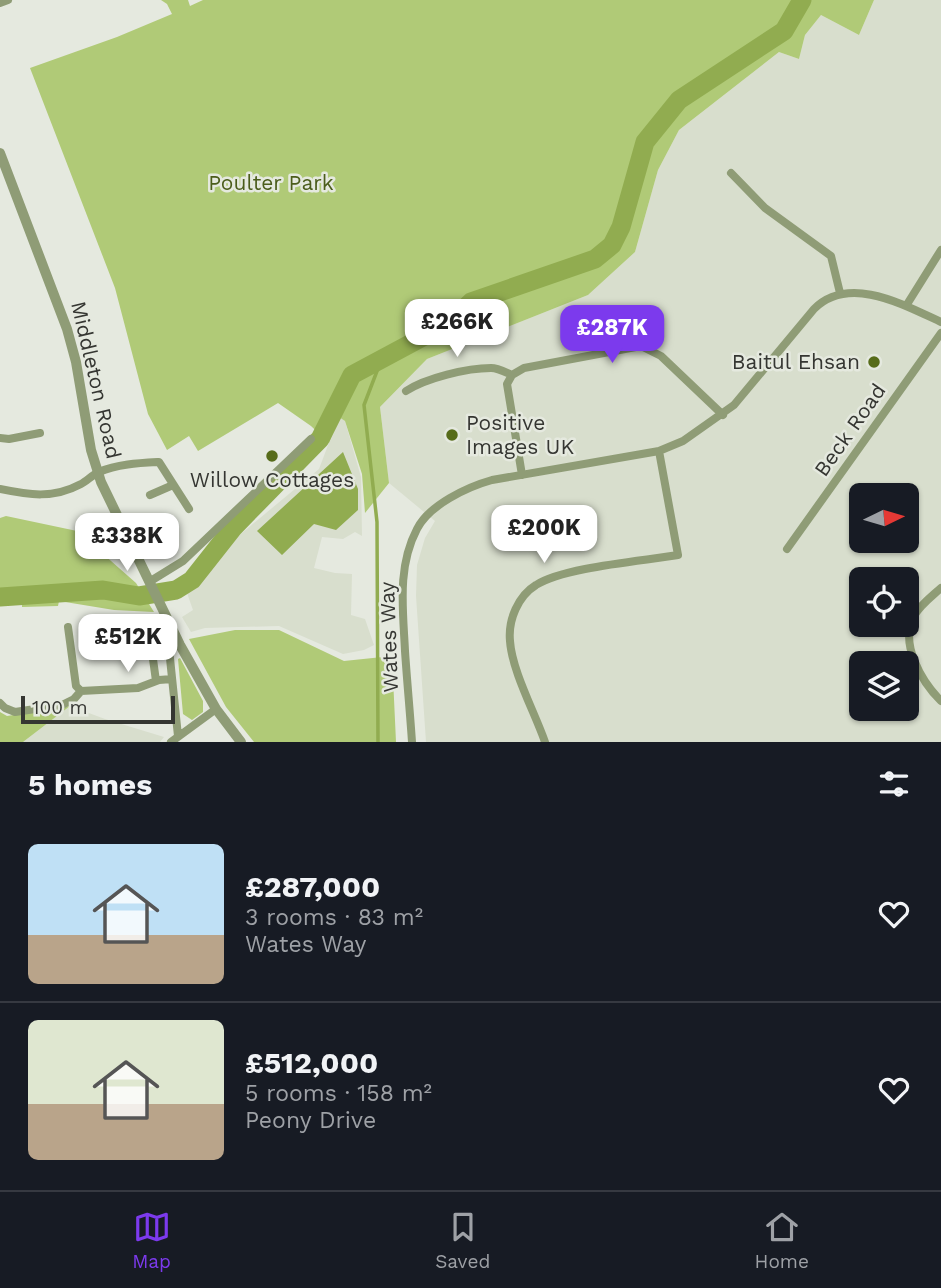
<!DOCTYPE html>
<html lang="en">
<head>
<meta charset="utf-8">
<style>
	:root { --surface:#171b24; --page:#242831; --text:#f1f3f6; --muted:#9ea1a6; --line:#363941; --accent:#7c3aed }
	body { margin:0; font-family:"Work Sans",sans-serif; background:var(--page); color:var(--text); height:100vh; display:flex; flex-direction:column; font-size:26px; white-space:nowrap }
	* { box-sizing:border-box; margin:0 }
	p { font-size:23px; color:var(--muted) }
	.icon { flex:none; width:38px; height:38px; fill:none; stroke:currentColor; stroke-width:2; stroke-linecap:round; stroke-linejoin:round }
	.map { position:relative; height:742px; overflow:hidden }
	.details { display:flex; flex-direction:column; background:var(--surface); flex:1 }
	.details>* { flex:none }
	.needle { width:46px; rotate:85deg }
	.fabs { position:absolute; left:849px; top:483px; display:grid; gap:14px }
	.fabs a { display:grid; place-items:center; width:70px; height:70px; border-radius:10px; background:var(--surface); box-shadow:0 2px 5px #0004; font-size:35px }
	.scale { position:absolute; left:21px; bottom:18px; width:154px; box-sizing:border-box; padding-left:7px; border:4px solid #353632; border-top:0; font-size:19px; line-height:24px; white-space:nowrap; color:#353632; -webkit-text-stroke:5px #e5e9df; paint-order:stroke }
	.price { position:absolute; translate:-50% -60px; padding:0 16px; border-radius:14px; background:#fff; color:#222; font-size:23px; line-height:46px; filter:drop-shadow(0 2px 4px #0008) }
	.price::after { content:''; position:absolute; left:50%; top:42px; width:21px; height:16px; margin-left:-10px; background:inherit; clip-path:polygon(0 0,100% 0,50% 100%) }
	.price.current { background:var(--accent); color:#fff }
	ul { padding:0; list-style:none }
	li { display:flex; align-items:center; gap:21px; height:175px; padding:0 28px }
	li+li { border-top:2px solid var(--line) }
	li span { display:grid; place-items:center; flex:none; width:196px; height:140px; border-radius:10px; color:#555 }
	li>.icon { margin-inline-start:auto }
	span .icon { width:84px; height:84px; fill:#fffc; stroke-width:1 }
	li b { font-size:30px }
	h2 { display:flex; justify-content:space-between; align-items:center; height:84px; padding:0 28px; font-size:30px }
	.dock { display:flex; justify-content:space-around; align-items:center; height:98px; border-top:2px solid var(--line); background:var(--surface); font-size:19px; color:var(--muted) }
	.dock a { display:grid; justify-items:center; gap:4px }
	.dock .current { color:var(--accent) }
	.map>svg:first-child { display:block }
</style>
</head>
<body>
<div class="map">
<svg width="941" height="742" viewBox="0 0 941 742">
	<rect width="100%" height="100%" fill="#e5e9df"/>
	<path fill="#d8decd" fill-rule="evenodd" d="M 874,0 L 941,0 L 941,742 L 426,742 L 416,596 L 417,565 L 425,538 L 435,521 L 389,483 L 380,407 L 427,359 L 588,295 L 635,252 L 658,170 L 679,130 L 779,52 L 799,59 L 805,35 L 821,15 L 859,35 ZM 861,495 L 906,495 L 906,541 L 861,541 ZM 861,579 L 906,579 L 906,625 L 861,625 ZM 861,663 L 906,663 L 906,709 L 861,709 Z
		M 339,416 L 345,421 L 361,477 L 362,536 L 355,532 L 343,539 L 322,537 L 314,568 L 335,573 L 352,574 L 351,615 L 365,619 L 374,645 L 364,650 L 343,654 L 279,626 L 205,628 L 191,632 L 182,617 L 193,610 L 187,593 L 236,538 L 319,469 Z
		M 70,706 L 105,719 L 164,737 L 160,742 L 23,742 Z"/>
	<path fill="#b0ca77" d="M 161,0 L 188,0 L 190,6 L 203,0 L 874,0 L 859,35 L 821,15 L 805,35 L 799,59 L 779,52 L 679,130 L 658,170 L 635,252 L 588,295 L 427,359 L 380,407 L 389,483 L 365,513 L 362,474 L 345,421 L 339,417 L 329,443 L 311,426 L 278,403 L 198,451 L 189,436 L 167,450 L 148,414 L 115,288 L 30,68 L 117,37 L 172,14 L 167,4 Z
		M 6,516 L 77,531 L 136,583 L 154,612 L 114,610 L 59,601 L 58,606 L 22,607 L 22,603 L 15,603 L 15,598 L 7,599 L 6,595 L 0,595 L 0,518 Z
		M 235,630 L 279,630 L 344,661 L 392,656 L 396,742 L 254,742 L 226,707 L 189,639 Z
		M 180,658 L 203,701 L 203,712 L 192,720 L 183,714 L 178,659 Z
		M 70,706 L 23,742 L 0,742 L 0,712 L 7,716 Z"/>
	<path fill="#91ac50" d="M 343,452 L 358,489 L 358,510 L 336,530 L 314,524 L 282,555 L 257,531 Z"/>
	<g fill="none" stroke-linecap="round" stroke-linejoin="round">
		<path stroke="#91ac50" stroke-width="3.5" d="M 378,742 L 377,522 L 364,405 L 382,358"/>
		<path stroke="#91ac50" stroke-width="19" d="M 0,597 L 103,590 L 139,596 L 176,590 L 192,580 L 233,528 L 320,439 L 352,375 L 449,323 L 471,302 L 595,259 L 612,245 L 621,227 L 645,142 L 679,100 L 784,31 L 802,0"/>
		<path stroke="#8f9c76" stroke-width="8" d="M 0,3 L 8,0
			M 731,173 L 765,208 L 831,256 L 840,293
			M 906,306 L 941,250
			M 406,391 C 426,378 467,368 491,368 C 498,368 505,372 512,375
			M 0,438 L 9,439 L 40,433
			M 522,475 L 507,384 L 512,375 L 524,368 L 641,346 L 661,356 L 723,415
			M 0,489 C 29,495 53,499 81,484 C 87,481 92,475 99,472 C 117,464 140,463 159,462 L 189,509
			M 150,495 L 173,485
			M 787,549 L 941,333
			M 149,582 L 183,561 L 311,439
			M 941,588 C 931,597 920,605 914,616 C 899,644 922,682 941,701
			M 68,627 L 76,686 L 81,691
			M 149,630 L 156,681
			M 168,639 L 178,736
			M 81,691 L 138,688 L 159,680 L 172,679
			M 0,703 L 5,708 L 15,712 L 62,705 L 74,699 L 81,691
			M 171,742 L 216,709
			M 412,742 C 410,712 407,681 405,651 C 403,609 397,567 417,529 C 429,505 467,487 492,480 L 659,451 L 683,441 L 734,405 L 814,309 C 849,274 904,305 941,322
			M 545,742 C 535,713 512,671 510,641 C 508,620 518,596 536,585 C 564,567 643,561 678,555 L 659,451"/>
		<path stroke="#8f9c76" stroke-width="10" d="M 0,153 L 67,329 L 76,362 L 91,450 L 101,482 L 180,645 L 216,709 L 241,742"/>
	</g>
	<g fill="#576c1a" stroke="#e5e9df" stroke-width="2.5">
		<circle cx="874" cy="362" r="7"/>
		<circle cx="452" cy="435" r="7"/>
		<circle cx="272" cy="456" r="7"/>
	</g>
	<g text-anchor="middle" stroke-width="5" stroke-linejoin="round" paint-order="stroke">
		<g font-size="21" fill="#4b5d1b" stroke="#e5e9df">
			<text x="271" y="190">Poulter Park</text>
		</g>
		<g font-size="21" fill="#353632" stroke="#e5e9df" text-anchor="end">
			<text x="860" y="369">Baitul Ehsan</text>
			<text x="466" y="430" text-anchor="start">Positive<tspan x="466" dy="24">Images UK</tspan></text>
			<text x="272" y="487" text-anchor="middle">Willow Cottages</text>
		</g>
		<g font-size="21" fill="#353632" stroke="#e5e9df">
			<text transform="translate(96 380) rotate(77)" y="7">Middleton Road</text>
			<text transform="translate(850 430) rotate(-55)" y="7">Beck Road</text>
			<text transform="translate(389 637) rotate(-92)" y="7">Wates Way</text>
		</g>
	</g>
</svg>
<div class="fabs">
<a><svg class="needle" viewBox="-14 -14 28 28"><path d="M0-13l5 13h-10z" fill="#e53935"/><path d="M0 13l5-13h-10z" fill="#9ea1a6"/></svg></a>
<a><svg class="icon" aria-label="locate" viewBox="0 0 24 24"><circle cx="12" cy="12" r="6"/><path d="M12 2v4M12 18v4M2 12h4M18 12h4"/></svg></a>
<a><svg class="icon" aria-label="layers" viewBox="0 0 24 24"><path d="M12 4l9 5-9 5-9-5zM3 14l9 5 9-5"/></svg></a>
</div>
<div class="scale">100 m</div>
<b class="price" style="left:457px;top:359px">£266K</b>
<b class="price current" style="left:612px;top:365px">£287K</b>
<b class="price" style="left:544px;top:565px">£200K</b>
<b class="price" style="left:127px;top:573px">£338K</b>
<b class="price" style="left:128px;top:674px">£512K</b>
</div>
<section class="details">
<h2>5 homes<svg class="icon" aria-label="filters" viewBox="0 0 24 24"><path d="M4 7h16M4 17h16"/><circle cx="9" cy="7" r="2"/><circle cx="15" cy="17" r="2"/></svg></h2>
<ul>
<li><span style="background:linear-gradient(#bfe0f5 65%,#b9a48a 0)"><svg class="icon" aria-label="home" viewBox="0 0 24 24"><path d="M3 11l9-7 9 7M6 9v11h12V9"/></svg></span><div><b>£287,000</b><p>3 rooms · 83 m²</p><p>Wates Way</p></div><svg class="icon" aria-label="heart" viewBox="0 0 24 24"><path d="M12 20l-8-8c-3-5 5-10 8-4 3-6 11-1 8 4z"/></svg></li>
<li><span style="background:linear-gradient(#dfe7d0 60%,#b9a48a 0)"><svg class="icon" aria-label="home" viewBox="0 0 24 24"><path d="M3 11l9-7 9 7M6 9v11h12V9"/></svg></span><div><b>£512,000</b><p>5 rooms · 158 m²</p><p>Peony Drive</p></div><svg class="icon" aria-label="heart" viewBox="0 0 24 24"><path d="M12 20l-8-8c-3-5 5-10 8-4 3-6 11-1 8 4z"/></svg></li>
</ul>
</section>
<nav class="dock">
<a class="current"><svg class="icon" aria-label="map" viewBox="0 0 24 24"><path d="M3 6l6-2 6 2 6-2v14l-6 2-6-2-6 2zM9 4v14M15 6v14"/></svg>Map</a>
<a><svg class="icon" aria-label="saved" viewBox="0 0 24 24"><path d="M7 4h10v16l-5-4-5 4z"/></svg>Saved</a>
<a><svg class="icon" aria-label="home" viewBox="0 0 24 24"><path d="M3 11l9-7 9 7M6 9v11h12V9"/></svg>Home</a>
</nav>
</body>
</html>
